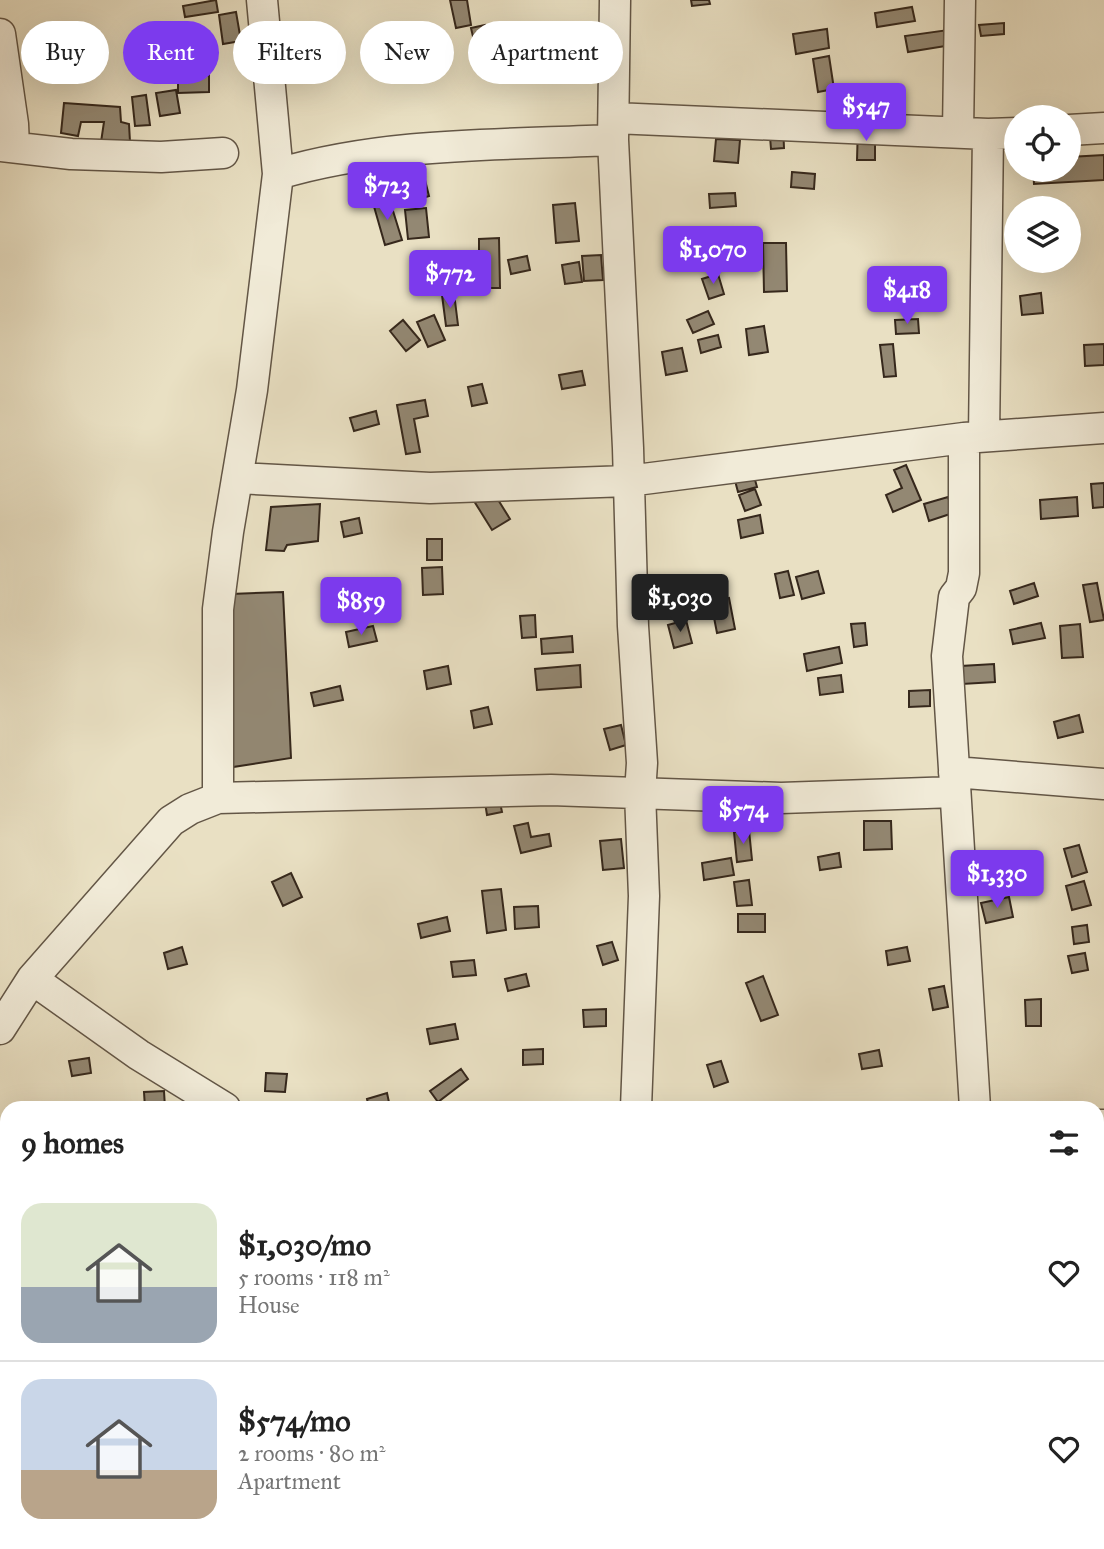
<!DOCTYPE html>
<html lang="en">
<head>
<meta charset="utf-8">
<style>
	:root { --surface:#fff; --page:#f6f6f6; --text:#222; --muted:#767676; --line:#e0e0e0; --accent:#7c3aed }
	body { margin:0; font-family:"IM FELL Great Primer",serif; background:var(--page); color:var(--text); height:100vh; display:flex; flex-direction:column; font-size:26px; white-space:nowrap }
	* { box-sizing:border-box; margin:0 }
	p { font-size:23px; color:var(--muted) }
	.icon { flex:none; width:38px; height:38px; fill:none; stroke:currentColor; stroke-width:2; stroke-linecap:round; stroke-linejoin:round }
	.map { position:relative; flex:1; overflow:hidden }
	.drawer { position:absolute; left:0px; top:1101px; width:1104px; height:450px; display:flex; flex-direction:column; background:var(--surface); border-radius:21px 21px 0 0; box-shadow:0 7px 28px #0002 }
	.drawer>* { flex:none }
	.hud { position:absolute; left:21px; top:21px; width:700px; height:63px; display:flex; gap:14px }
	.buttons { position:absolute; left:1004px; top:105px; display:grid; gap:14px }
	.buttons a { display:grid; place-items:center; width:77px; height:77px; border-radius:50%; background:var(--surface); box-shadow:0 7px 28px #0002; font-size:35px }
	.price { position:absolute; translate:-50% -60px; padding:0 16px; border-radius:7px; background:var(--accent); color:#fff; font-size:23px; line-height:46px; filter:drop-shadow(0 2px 4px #0008) }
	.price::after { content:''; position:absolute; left:50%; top:42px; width:21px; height:16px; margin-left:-10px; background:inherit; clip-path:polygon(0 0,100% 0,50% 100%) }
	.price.selected { background:#222; color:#fff }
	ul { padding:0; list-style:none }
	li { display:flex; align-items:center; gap:21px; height:175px; padding:0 21px }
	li+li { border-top:2px solid var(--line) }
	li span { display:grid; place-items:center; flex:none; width:196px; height:140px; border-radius:21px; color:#555 }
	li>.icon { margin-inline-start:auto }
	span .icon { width:84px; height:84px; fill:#fffc; stroke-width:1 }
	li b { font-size:30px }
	h2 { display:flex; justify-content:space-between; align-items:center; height:84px; padding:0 21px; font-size:30px }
	.pill { padding:0 24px; border-radius:32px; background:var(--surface); box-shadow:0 7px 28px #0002; font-size:24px; line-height:63px }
	.pill.selected { background:var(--accent); color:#fff }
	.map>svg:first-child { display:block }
</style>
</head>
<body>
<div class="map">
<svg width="1104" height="1549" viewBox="0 0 1104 1549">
	<rect width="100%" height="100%" fill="#e9e0c3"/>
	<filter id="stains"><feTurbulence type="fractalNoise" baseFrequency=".00286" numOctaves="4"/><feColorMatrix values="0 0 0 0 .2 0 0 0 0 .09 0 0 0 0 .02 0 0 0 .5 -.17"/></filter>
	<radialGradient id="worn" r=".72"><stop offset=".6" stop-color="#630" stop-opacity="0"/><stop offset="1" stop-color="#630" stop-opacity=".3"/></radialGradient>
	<path fill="#938873" stroke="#36281c" stroke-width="2" d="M 216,0 L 218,12 L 185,17 L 183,6 Z
		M 450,0 L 467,0 L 471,25 L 456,28 Z
		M 691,0 L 709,0 L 710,4 L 692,6 Z
		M 912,7 L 915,21 L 877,27 L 875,13 Z
		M 236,12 L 241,41 L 223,44 L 219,15 Z
		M 1004,23 L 1004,34 L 981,36 L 979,25 Z
		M 485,25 L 489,42 L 475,45 L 471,28 Z
		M 827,29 L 829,48 L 796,54 L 793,34 Z
		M 955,29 L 958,44 L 908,52 L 905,36 Z
		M 829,56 L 834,89 L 818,92 L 813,59 Z
		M 209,75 L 209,92 L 178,93 L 178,76 Z
		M 176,90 L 180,113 L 160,116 L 156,93 Z
		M 146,95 L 150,125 L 135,126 L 132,97 Z
		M 64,103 L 120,107 L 121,122 L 129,124 L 130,142 L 101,142 L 104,122 L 81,122 L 78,136 L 61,133 Z
		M 783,123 L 784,148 L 771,149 L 769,124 Z
		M 858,125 L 875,125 L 875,160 L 857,160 Z
		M 716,139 L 740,140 L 738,163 L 714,161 Z
		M 1104,155 L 1104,180 L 1034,184 L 1033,170 L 1069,170 L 1069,157 Z
		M 421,164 L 429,196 L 416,200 L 407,168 Z
		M 792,172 L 815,174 L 814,189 L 791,187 Z
		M 735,193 L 736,206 L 710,208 L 709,194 Z
		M 389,198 L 402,240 L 385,245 L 373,203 Z
		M 575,203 L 579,241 L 556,243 L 553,205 Z
		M 426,208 L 429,237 L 408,239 L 405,210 Z
		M 729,235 L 731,253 L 711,255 L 709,238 Z
		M 499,238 L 500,288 L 479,288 L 479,239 Z
		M 763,243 L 786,243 L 787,291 L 764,292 Z
		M 601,255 L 603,280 L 584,281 L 582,256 Z
		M 527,256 L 530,270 L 511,274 L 508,260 Z
		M 579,262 L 582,282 L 565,284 L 562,265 Z
		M 718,274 L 724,294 L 709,299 L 702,279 Z
		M 454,293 L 458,325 L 446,326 L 442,295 Z
		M 1041,293 L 1043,313 L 1022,315 L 1020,296 Z
		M 708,311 L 714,324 L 693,333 L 687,320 Z
		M 434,315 L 445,340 L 428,347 L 417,322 Z
		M 918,319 L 919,333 L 896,334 L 895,320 Z
		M 403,320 L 420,340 L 406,351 L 390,331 Z
		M 764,326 L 768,352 L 749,355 L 746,329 Z
		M 718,335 L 721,347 L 701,353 L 698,340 Z
		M 893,344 L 896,376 L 884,377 L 880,345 Z
		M 1104,344 L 1104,365 L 1085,366 L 1084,345 Z
		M 682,348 L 687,371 L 666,375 L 662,352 Z
		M 582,371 L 585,385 L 562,389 L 559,375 Z
		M 482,384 L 487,403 L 472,406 L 468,387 Z
		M 425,400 L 428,416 L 414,419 L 420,452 L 406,454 L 397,405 Z
		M 376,411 L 379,424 L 354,431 L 350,418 Z
		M 906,465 L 921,500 L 893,512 L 886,495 L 902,488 L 894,470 Z
		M 752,469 L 757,487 L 738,492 L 733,473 Z
		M 1104,483 L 1104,507 L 1093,508 L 1091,484 Z
		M 755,489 L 761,505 L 745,511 L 739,495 Z
		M 492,490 L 510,519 L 492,530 L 474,501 Z
		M 948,497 L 953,513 L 929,521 L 924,504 Z
		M 1077,497 L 1078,516 L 1041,519 L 1040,500 Z
		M 320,504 L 318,541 L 287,545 L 284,551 L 266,550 L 271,507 Z
		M 760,515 L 763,533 L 741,538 L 738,520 Z
		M 359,518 L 362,533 L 344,537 L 341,522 Z
		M 427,539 L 442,539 L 442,560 L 427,560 Z
		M 442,567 L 443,594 L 423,595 L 422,568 Z
		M 788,571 L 794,595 L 780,598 L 775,574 Z
		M 818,571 L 824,593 L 802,599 L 796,577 Z
		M 1034,583 L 1038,596 L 1014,604 L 1010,591 Z
		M 1097,583 L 1104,620 L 1090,622 L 1083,585 Z
		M 706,590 L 709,611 L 687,613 L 684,592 Z
		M 283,592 L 291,758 L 233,767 L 231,594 Z
		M 729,598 L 735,629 L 717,633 L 711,602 Z
		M 535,615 L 536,637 L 522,638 L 520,616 Z
		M 686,620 L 692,643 L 674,648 L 668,625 Z
		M 865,623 L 867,645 L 854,647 L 851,624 Z
		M 1041,623 L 1045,638 L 1013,644 L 1010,630 Z
		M 1080,624 L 1083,657 L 1062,658 L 1060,626 Z
		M 373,626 L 377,641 L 349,647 L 346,632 Z
		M 572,636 L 573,652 L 542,654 L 541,639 Z
		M 839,647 L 842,663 L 807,671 L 804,654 Z
		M 994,664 L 995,682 L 962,684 L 961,666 Z
		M 580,665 L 581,687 L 537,690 L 535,669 Z
		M 448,666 L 451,684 L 427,689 L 424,671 Z
		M 841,675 L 843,692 L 820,695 L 818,678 Z
		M 340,686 L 343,700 L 314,706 L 311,693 Z
		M 930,690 L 930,706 L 909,707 L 909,691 Z
		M 488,707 L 492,724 L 474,728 L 471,711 Z
		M 1079,715 L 1083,732 L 1058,738 L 1054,722 Z
		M 621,725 L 626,745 L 610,750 L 604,729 Z
		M 497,788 L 502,812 L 487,815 L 483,790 Z
		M 864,821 L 891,821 L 892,849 L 864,850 Z
		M 528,823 L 531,837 L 549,834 L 551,846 L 521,853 L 514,826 Z
		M 749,830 L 752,860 L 737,862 L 734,832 Z
		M 621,839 L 624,868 L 603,870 L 600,841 Z
		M 1079,845 L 1087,872 L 1072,877 L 1064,849 Z
		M 839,853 L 841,867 L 820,870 L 818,857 Z
		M 731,858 L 734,875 L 704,880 L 702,863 Z
		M 291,873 L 302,897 L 283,906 L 272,882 Z
		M 749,880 L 752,905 L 737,906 L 734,882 Z
		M 1084,881 L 1091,905 L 1072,910 L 1066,886 Z
		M 501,889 L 506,930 L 487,933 L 482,891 Z
		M 1009,897 L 1013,917 L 986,923 L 981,903 Z
		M 538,906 L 539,927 L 515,929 L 514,907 Z
		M 738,914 L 765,914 L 765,932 L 738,932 Z
		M 447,917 L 450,931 L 421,938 L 418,924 Z
		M 1087,925 L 1089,942 L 1074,944 L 1072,927 Z
		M 612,942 L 618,960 L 603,965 L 597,946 Z
		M 182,947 L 187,964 L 168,969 L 164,953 Z
		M 907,947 L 910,961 L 888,965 L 886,951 Z
		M 1085,953 L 1088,970 L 1072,973 L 1068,956 Z
		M 474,960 L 476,975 L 453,977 L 451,962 Z
		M 526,974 L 529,986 L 508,991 L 505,979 Z
		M 763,976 L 778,1015 L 761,1021 L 746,983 Z
		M 944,986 L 948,1007 L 933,1010 L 929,989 Z
		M 1041,999 L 1041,1026 L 1026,1026 L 1025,1000 Z
		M 606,1009 L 606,1026 L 584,1027 L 583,1010 Z
		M 455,1024 L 458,1039 L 430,1044 L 427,1029 Z
		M 543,1049 L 543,1064 L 523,1065 L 523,1050 Z
		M 879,1050 L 882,1066 L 862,1069 L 859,1054 Z
		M 89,1058 L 91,1073 L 72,1076 L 69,1061 Z
		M 721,1061 L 728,1082 L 714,1087 L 707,1065 Z
		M 461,1069 L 468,1079 L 438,1102 L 430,1091 Z
		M 266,1073 L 287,1074 L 285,1092 L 265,1091 Z
		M 164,1091 L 165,1108 L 145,1108 L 144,1092 Z
		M 387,1093 L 390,1107 L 369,1108 L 367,1099 Z
		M 7,1153 L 7,1170 L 0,1171 L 0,1154 Z
		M 0,1283 L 7,1283 L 7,1296 L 0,1296 Z
		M 0,1321 L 7,1322 L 7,1336 L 0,1336 Z
		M 0,1341 L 7,1341 L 7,1356 L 0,1356 Z
		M 0,1407 L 6,1407 L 6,1421 L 0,1421 Z
		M 128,1544 L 143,1544 L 145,1549 L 130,1549 Z
		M 562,1544 L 577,1544 L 578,1549 L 563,1549 Z
		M 629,1544 L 629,1549 L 612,1549 L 611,1545 Z
		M 689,1544 L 706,1544 L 706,1549 L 689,1549 Z
		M 739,1544 L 768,1544 L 768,1549 L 739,1549 Z
		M 864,1544 L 896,1544 L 897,1549 L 865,1549 Z
		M 911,1544 L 934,1544 L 935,1548 L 912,1549 Z"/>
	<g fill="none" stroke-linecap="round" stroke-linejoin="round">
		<defs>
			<path id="minor" d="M 615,0 L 613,140 L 628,448 L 633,626 L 642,763 L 640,793 L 644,896 L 636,1108
				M 0,34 L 13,124 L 14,147
				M 614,118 L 988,134 L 1017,133
				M 1069,130 L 1104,128
				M 958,132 L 960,0
				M 0,146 L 71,154 L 161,157 L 223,153
				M 278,174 C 384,142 503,145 613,140
				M 984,436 L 988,134
				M 964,438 L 964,573 L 961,588 L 954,597 L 947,656 L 975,1108
				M 237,478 L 430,488 L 628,481 L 964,438 L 1104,428
				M 954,772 L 1104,784
				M 218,798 L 218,609 L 228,532 L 252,390 L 278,174 L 262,0
				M 32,979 L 139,1055 L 225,1108
				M 0,1029 L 32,979 L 171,821 L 190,809 L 218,798 L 551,790 L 781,798 L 955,792
				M 1097,1125 L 1104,1125
				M 1097,1464 L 1104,1464
				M 0,1475 L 7,1475
				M 321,1549 L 321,1544
				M 653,1549 L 653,1544
				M 972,1549 L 972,1544"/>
		</defs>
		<use href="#minor" stroke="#635646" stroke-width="33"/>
		<use href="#minor" stroke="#f1ebd8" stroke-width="30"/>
	</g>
	<rect width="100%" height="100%" filter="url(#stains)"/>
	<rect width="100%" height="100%" fill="url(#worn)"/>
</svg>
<div class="buttons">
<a><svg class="icon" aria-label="locate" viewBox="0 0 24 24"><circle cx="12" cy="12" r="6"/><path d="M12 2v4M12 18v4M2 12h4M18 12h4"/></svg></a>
<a><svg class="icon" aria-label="layers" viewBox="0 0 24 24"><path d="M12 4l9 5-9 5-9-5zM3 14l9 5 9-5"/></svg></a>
</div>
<b class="price" style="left:866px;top:143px">$547</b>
<b class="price" style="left:387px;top:222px">$723</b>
<b class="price" style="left:713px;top:286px">$1,070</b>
<b class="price" style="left:450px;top:310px">$772</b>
<b class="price" style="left:907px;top:326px">$418</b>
<b class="price selected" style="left:680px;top:634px">$1,030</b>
<b class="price" style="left:361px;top:637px">$859</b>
<b class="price" style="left:743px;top:846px">$574</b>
<b class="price" style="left:997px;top:910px">$1,330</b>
<div class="hud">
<a class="pill">Buy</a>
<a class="pill selected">Rent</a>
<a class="pill">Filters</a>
<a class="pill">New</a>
<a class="pill">Apartment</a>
</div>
<section class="drawer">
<h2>9 homes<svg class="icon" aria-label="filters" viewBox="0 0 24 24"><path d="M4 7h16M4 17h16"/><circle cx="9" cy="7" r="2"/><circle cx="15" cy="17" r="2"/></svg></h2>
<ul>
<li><span style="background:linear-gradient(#dfe7d0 60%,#9aa5b1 0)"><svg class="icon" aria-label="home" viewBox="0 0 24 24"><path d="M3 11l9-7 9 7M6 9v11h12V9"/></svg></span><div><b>$1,030/mo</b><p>5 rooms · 118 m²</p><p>House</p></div><svg class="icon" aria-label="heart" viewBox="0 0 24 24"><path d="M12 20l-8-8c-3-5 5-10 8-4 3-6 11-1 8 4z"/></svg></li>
<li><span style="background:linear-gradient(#c9d6e8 65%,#b9a48a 0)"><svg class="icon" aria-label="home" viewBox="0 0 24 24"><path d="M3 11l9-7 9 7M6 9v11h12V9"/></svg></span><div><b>$574/mo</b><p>2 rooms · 80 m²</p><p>Apartment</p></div><svg class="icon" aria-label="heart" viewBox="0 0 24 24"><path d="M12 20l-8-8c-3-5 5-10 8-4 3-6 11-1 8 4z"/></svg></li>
</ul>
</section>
</div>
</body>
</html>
